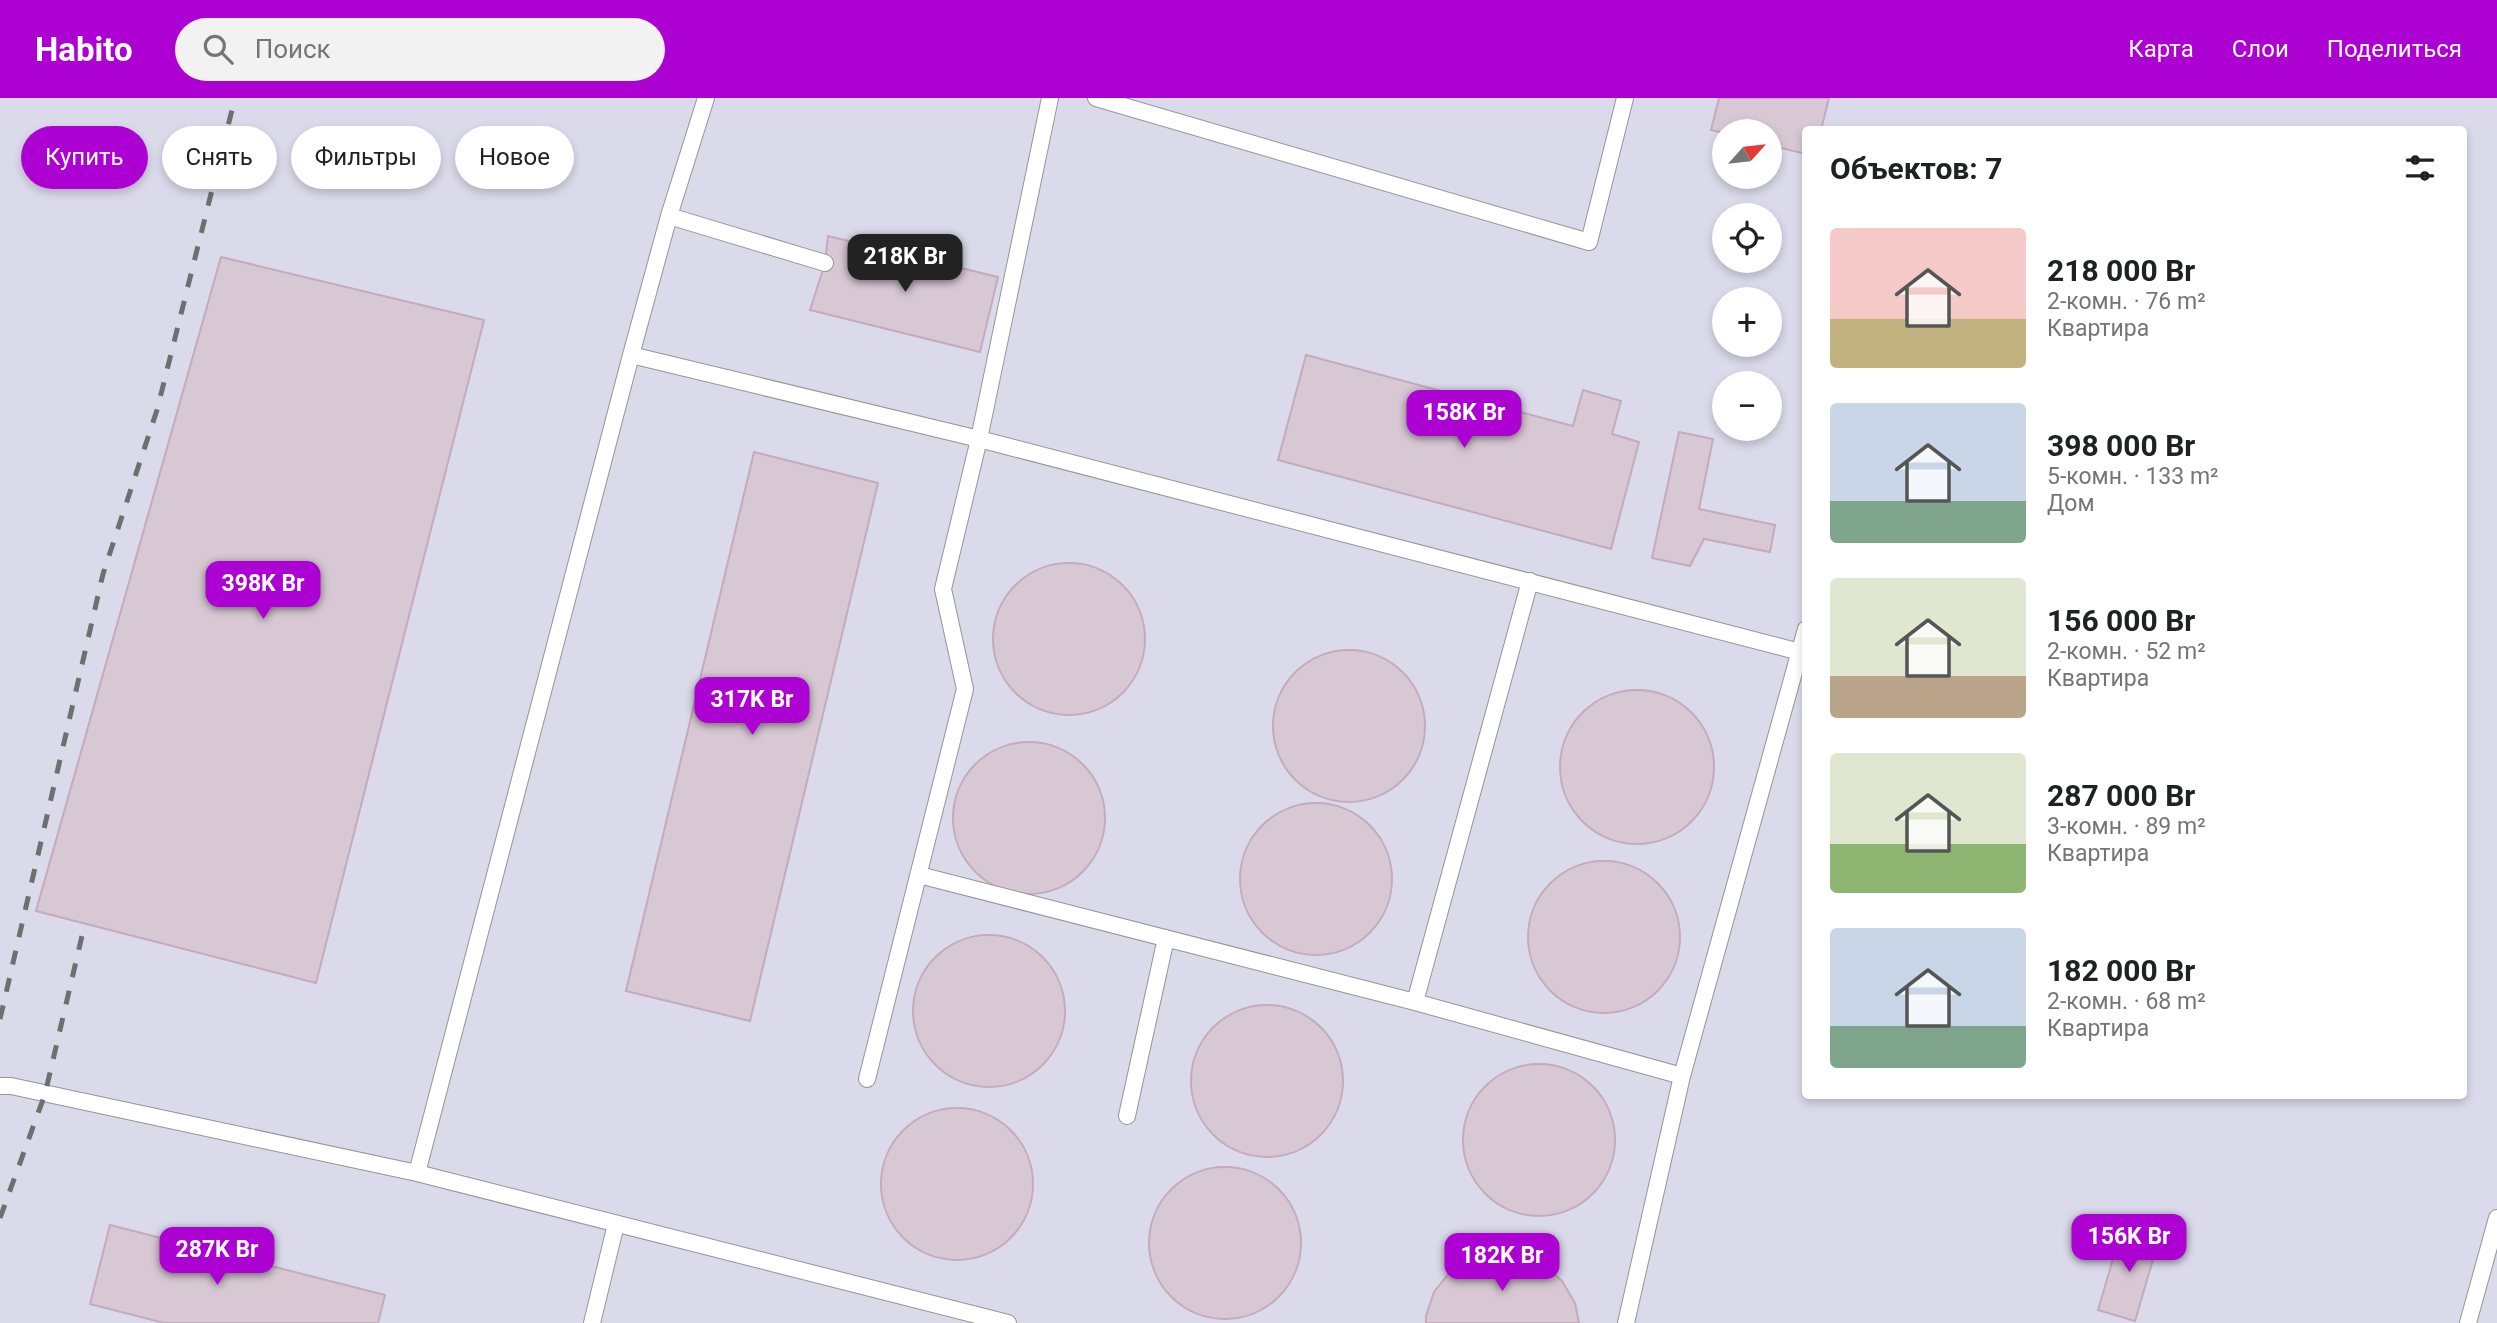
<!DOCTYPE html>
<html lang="ru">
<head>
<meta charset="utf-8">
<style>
	:root { --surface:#fff; --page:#f2f2f2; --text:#202124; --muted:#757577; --accent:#ad00d2 }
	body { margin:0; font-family:Roboto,sans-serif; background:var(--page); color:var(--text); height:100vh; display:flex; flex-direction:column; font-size:26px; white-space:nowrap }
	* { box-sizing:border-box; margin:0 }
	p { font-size:23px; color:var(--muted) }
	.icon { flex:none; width:38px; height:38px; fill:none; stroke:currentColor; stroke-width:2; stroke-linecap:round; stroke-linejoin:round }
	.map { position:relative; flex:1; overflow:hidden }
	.details { position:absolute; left:1802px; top:28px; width:665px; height:973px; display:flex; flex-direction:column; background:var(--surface); border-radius:7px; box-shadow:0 4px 10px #0003 }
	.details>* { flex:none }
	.hud { position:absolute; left:21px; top:28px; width:665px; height:63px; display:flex; gap:14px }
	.needle { width:46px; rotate:63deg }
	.controls { position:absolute; left:1712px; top:21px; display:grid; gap:14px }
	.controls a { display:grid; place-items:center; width:70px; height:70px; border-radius:50%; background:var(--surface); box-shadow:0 4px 10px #0003; font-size:35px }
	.price { position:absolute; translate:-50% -60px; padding:0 16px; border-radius:14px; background:var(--accent); color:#fff; font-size:23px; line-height:46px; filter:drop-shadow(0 2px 4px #0008) }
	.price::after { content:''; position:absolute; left:50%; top:42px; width:21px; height:16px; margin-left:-10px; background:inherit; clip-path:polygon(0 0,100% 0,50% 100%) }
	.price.selected { background:#222; color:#fff }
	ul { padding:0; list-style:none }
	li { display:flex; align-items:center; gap:21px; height:175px; padding:0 28px }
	li span { display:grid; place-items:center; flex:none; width:196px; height:140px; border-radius:7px; color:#555 }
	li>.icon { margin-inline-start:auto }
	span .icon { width:84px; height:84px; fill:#fffc; stroke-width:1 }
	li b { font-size:30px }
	h2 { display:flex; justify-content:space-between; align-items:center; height:84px; padding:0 28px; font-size:30px }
	.pill { padding:0 24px; border-radius:32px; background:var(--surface); box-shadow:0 4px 10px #0003; font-size:24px; line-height:63px }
	.pill.selected { background:var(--accent); color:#fff }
	header { display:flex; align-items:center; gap:42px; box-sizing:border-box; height:98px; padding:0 35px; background:var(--accent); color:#fff }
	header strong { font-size:33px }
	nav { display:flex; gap:38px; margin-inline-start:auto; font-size:24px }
	.search { width:490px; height:63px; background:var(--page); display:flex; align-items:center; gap:18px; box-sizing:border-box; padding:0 24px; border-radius:38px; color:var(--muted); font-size:26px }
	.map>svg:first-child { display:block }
</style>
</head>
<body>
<header>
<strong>Habito</strong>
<div class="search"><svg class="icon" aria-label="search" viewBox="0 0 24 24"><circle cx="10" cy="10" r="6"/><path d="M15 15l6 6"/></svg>Поиск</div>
<nav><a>Карта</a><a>Слои</a><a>Поделиться</a></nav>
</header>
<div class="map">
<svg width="2497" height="1225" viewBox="0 0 2497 1225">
	<rect width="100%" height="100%" fill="#f1e8ed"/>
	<path fill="#dadaeb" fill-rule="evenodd" d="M 0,0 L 2497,0 L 2497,1225 L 0,1225 ZM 1806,32 L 2464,32 L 2464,998 L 1806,998 ZM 1724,33 L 1769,33 L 1769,79 L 1724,79 ZM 1724,117 L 1769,117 L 1769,163 L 1724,163 ZM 1724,201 L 1769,201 L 1769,247 L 1724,247 ZM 1724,285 L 1769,285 L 1769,331 L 1724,331 Z"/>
	<path fill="#d8c8d4" stroke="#c4aabd" stroke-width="2" d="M 1719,0 L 1829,0 L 1821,32 L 1806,32 L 1806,56 L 1769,47 L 1769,33 L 1724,33 L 1724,35 L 1711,32 Z
		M 828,138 L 998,179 L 980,254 L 810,212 L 825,165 Z
		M 221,159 L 484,222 L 316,885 L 36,813 Z
		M 1306,257 L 1573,328 L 1583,292 L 1621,303 L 1612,336 L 1639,344 L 1611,451 L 1278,362 Z
		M 1679,334 L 1713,341 L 1699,411 L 1775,427 L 1770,454 L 1704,441 L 1690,468 L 1652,460 Z
		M 754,354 L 878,385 L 750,923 L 626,893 Z
		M993 541a76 76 0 1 1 152 0a76 76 0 1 1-152 0Z
		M1273 628a76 76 0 1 1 152 0a76 76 0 1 1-152 0Z
		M1560 669a77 77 0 1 1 154 0a77 77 0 1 1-154 0Z
		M953 720a76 76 0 1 1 152 0a76 76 0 1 1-152 0Z
		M1240 781a76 76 0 1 1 152 0a76 76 0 1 1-152 0Z
		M1528 839a76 76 0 1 1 152 0a76 76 0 1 1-152 0Z
		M913 913a76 76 0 1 1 152 0a76 76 0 1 1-152 0Z
		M1191 983a76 76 0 1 1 152 0a76 76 0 1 1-152 0Z
		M1463 1042a76 76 0 1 1 152 0a76 76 0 1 1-152 0Z
		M881 1086a76 76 0 1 1 152 0a76 76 0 1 1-152 0Z
		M1149 1145a76 76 0 1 1 152 0a76 76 0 1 1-152 0Z
		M 110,1127 L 385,1197 L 378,1225 L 164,1225 L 90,1206 Z
		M 2122,1130 L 2159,1141 L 2135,1223 L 2098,1212 Z
		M 1495,1154 L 1520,1156 L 1543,1166 L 1562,1183 L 1575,1205 L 1579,1225 L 1426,1225 L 1426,1218 L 1434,1194 L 1450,1174 L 1471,1160 Z"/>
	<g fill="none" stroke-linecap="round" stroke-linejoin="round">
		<defs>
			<path id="service" d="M 1096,0 L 1589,144 L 1625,0
				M 669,118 L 825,165
				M 631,257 L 979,341 L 1800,554
				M 919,777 L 1415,904 L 1682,978
				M 1415,904 L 1530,483
				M 867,981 L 965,591 L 943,491 L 979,341 L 1050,0
				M 0,988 L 11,988 L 417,1075 L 1008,1225
				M 1127,1018 L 1166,840
				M 417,1075 L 631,257 L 669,118 L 706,0
				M 592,1225 L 616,1126
				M 1626,1225 L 1682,978 L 1806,531
				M 2468,1225 L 2497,1120"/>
		</defs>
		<use href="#service" stroke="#959595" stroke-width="18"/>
		<use href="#service" stroke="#fff" stroke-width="16"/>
		<path stroke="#6f6f6f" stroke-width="5" stroke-dasharray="14 14" stroke-linecap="butt" d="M 0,921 L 103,476 L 157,312 L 235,0
			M 0,1120 L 45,996 L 85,825"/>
	</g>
</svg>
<div class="controls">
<a><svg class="needle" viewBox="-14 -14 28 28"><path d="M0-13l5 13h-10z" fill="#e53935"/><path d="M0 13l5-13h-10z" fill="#757577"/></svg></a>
<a><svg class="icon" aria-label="locate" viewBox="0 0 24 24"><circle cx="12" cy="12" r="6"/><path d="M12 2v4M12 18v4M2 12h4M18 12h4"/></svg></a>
<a>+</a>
<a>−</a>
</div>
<b class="price selected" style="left:905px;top:196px">218K Br</b>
<b class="price" style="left:1464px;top:352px">158K Br</b>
<b class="price" style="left:263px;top:523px">398K Br</b>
<b class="price" style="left:752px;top:639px">317K Br</b>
<b class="price" style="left:2129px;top:1176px">156K Br</b>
<b class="price" style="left:217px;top:1189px">287K Br</b>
<b class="price" style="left:1502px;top:1195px">182K Br</b>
<div class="hud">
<a class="pill selected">Купить</a>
<a class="pill">Снять</a>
<a class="pill">Фильтры</a>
<a class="pill">Новое</a>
</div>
<section class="details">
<h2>Объектов: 7<svg class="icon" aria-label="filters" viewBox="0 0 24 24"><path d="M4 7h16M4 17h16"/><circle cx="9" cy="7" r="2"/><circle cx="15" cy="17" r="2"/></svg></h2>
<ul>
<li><span style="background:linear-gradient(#f6c9c9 65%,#c2b280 0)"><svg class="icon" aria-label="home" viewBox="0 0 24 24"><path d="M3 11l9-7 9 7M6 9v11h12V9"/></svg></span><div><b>218 000 Br</b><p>2-комн. · 76 m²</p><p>Квартира</p></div></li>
<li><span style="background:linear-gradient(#c9d6e8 70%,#7fa58c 0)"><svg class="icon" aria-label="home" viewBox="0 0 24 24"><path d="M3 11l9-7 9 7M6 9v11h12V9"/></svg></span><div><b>398 000 Br</b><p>5-комн. · 133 m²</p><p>Дом</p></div></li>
<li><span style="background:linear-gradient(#dfe7d0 70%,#b9a48a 0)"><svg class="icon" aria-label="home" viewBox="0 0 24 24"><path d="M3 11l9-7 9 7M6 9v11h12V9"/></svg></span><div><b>156 000 Br</b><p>2-комн. · 52 m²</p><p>Квартира</p></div></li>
<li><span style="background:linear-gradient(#dfe7d0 65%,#8fb573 0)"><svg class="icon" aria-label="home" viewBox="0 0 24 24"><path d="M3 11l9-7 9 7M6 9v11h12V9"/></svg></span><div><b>287 000 Br</b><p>3-комн. · 89 m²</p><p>Квартира</p></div></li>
<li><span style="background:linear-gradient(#c9d6e8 70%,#7fa58c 0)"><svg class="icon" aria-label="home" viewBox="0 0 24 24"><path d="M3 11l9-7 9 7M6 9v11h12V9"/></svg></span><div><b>182 000 Br</b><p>2-комн. · 68 m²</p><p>Квартира</p></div></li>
</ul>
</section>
</div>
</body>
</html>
